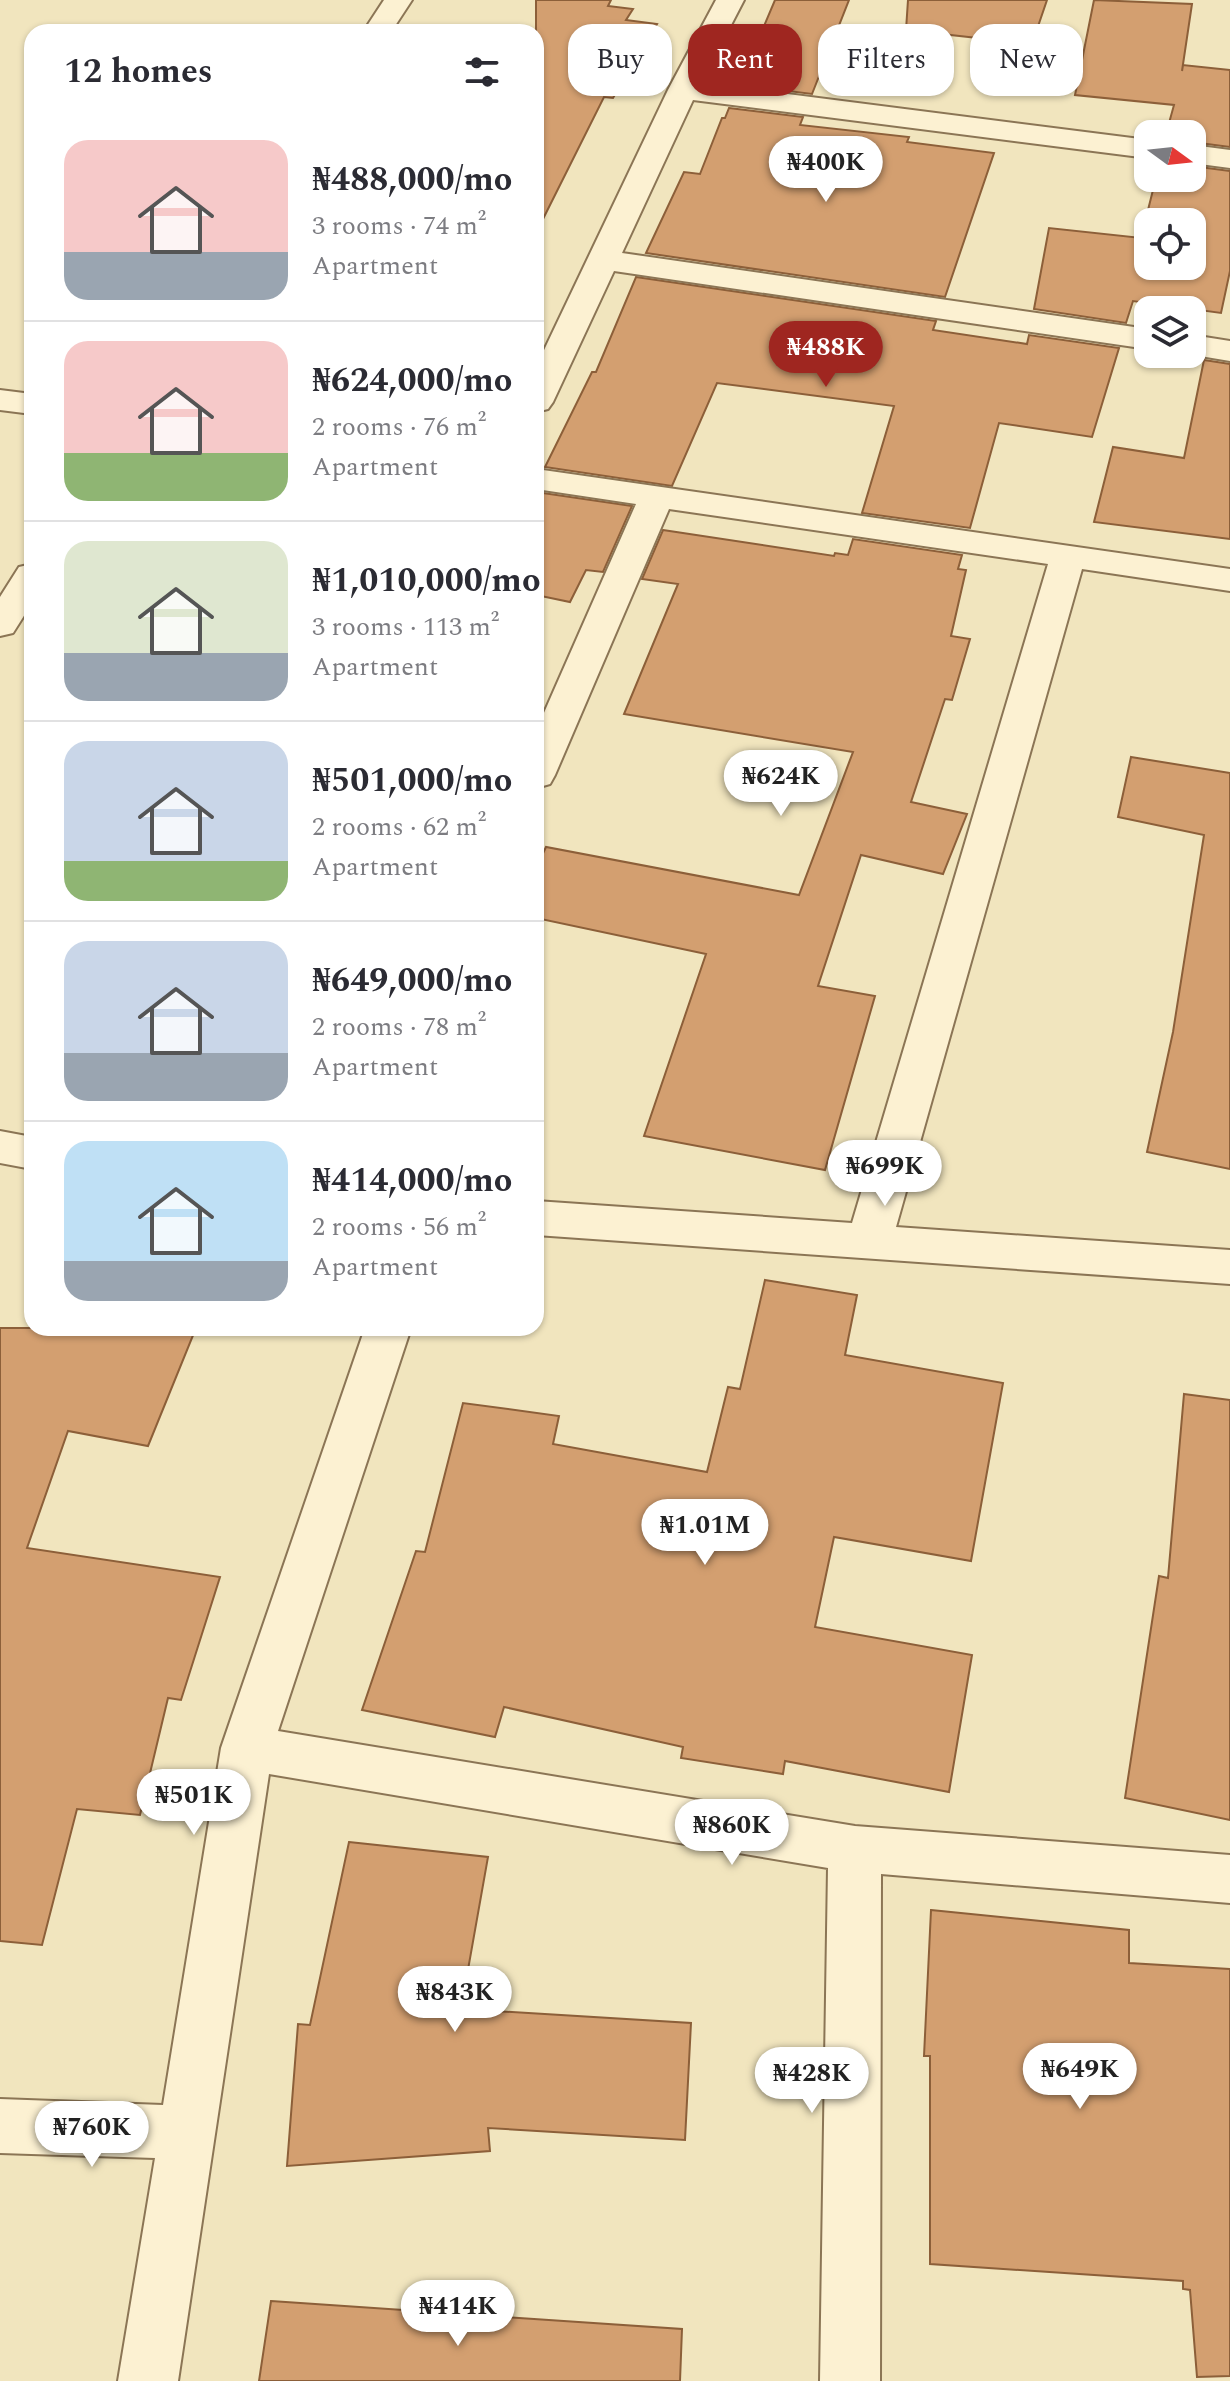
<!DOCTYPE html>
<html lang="en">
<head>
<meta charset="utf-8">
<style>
	:root { --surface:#fff; --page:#f2f2f3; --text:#2b2b33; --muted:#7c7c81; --line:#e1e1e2; --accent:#9f2620 }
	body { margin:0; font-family:Spectral,serif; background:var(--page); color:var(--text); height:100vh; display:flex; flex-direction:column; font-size:30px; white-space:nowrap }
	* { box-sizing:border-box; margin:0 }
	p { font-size:26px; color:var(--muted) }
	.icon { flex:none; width:44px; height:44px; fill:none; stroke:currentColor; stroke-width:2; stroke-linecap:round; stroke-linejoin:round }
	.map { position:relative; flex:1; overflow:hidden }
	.panel { position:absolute; left:24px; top:24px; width:520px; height:1312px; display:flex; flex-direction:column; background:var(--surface); border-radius:24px; box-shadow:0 2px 6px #0004 }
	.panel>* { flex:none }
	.top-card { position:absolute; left:568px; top:24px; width:542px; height:72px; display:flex; gap:16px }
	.needle { width:52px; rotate:105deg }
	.fabs { position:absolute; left:1134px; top:120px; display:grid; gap:16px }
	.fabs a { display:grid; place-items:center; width:72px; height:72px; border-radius:16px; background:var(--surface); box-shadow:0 2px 6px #0004; font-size:40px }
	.price { position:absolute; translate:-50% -68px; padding:0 18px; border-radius:28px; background:#fff; color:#222; font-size:26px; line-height:52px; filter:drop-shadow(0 2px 4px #0008) }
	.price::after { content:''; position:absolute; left:50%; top:48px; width:24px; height:18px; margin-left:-12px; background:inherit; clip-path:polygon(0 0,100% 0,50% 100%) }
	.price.selected { background:var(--accent); color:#fff }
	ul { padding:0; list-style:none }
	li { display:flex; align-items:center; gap:24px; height:200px; padding:0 40px }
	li+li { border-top:2px solid var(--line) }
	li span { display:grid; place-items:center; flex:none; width:224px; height:160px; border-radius:24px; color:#555 }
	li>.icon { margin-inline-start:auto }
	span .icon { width:96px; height:96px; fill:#fffc; stroke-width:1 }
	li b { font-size:34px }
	h2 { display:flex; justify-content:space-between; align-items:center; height:96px; padding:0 40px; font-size:34px }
	.chip { padding:0 28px; border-radius:24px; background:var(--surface); box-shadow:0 2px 6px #0004; font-size:28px; line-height:72px }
	.chip.selected { background:var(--accent); color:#fff }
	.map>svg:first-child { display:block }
</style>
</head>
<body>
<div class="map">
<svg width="1230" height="2381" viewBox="0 0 1230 2381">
	<rect width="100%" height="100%" fill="#f1e5be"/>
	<path fill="#d39f70" stroke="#8c5f39" stroke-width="2" fill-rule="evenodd" d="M 536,0 L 611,0 L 608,6 L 633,9 L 626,20 L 657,24 L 613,98 L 604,97 L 536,233 Z
		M 775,0 L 849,0 L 812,94 L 739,85 Z
		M 908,0 L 1047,0 L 1032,44 L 906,30 Z
		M 1094,0 L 1192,4 L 1182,71 L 1183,65 L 1230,70 L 1230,147 L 1192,142 L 1192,134 L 1166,134 L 1174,105 L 1075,95 Z
		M 729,108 L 803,117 L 800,125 L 909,137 L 907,142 L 994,153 L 945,297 L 646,253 L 684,172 L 700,174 L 722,118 L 725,118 Z
		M 1192,166 L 1230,171 L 1230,271 L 1221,313 L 1133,301 L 1126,323 L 1034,309 L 1049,228 L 1141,238 L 1156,178 L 1192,178 ZM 1148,222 L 1192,222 L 1192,266 L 1148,266 Z
		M 636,277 L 936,321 L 933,330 L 1027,344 L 1029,335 L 1119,348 L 1092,437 L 999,423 L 970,528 L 862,513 L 894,406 L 717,383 L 672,486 L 545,467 L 592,372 L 596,372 Z
		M 1204,360 L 1230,364 L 1230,539 L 1094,522 L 1113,447 L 1184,458 Z
		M 536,492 L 632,506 L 603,572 L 586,570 L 570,602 L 536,595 Z
		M 663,530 L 834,556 L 835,553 L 848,555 L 853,539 L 962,555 L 958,569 L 966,570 L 951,636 L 970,639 L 952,700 L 945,699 L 911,802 L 967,814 L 943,874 L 861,855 L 818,986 L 875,996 L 825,1170 L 644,1136 L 706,954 L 536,918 L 536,868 L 546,847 L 799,895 L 853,752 L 624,714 L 678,584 L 642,579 Z
		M 1131,757 L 1230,773 L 1230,1169 L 1147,1152 L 1173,1032 L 1204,835 L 1118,817 Z
		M 765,1280 L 857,1295 L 845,1355 L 1003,1383 L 971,1561 L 834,1537 L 815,1627 L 972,1655 L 949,1792 L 785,1761 L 783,1774 L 681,1758 L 683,1747 L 504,1707 L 495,1737 L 362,1710 L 416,1551 L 425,1552 L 463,1403 L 559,1416 L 553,1444 L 707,1472 L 728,1387 L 740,1389 Z
		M 0,1328 L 196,1328 L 148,1446 L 68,1431 L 27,1548 L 220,1577 L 181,1700 L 168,1698 L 140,1815 L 77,1809 L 42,1945 L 0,1941 Z
		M 1184,1394 L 1230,1400 L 1230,1820 L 1125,1798 L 1159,1576 L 1168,1578 Z
		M 349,1842 L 488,1857 L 461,2009 L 691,2023 L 685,2140 L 488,2128 L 490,2151 L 287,2166 L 298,2024 L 310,2025 Z
		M 931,1910 L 1129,1930 L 1129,1963 L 1230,1969 L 1230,2376 L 1197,2377 L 1190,2290 L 1183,2289 L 1183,2281 L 930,2264 L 930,2056 L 924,2056 Z
		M 271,2301 L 682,2329 L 680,2381 L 259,2381 Z"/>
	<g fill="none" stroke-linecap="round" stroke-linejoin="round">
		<defs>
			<path id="minor" d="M 384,0 L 412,0 L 391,32 L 363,32 Z
				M 716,0 L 744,0 L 701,83 L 1148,140 L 1148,158 L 693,100 L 622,253 L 1148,329 L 1148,349 L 614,271 L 553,402 L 548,409 L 536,412 L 536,367 L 668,90 Z
				M 1192,145 L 1230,150 L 1230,168 L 1192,163 Z
				M 1192,335 L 1230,341 L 1230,361 L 1188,354 L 1192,354 Z
				M 0,390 L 32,394 L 32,414 L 0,410 Z
				M 536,469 L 1230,569 L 1230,591 L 1082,569 L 896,1227 L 1230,1250 L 1230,1284 L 536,1235 L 536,1201 L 852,1223 L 1048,564 L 669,509 L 555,775 L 550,784 L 536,788 L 536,731 L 636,504 L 536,489 Z
				M 32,564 L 32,603 L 13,633 L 0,636 L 0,597 L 19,567 Z
				M 0,1131 L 32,1137 L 32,1169 L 0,1163 Z
				M 365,1328 L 411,1328 L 278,1731 L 855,1826 L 1230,1855 L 1230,1903 L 881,1874 L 880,2381 L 820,2381 L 828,1868 L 269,1774 L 178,2381 L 118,2381 L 155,2158 L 0,2153 L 0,2099 L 163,2105 L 221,1748 Z"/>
		</defs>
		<use href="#minor" stroke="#8b7555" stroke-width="4"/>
		<use href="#minor" fill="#fcf1d2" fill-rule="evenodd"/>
	</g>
</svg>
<div class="fabs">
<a><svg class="needle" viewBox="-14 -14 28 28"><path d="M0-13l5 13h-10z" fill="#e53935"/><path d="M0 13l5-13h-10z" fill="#7c7c81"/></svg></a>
<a><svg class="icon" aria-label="locate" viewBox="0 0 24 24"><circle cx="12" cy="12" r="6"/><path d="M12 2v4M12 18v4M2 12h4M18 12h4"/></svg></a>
<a><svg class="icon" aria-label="layers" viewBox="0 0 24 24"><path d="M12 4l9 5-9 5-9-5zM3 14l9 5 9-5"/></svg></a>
</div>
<b class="price" style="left:826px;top:204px">₦400K</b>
<b class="price selected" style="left:826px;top:389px">₦488K</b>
<b class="price" style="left:781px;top:818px">₦624K</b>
<b class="price" style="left:885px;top:1208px">₦699K</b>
<b class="price" style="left:705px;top:1567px">₦1.01M</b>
<b class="price" style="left:194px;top:1837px">₦501K</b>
<b class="price" style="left:732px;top:1867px">₦860K</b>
<b class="price" style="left:455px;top:2034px">₦843K</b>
<b class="price" style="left:1080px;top:2111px">₦649K</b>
<b class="price" style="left:812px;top:2115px">₦428K</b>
<b class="price" style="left:92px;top:2169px">₦760K</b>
<b class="price" style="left:458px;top:2348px">₦414K</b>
<div class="top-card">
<a class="chip">Buy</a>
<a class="chip selected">Rent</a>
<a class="chip">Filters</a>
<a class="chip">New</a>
</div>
<section class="panel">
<h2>12 homes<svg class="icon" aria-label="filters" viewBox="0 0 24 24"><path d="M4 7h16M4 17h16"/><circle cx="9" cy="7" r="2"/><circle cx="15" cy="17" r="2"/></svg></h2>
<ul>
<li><span style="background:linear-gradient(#f6c9c9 70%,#9aa5b1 0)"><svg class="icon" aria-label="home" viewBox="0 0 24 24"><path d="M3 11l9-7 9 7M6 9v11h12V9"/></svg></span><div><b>₦488,000/mo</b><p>3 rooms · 74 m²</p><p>Apartment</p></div></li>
<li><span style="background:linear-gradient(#f6c9c9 70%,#8fb573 0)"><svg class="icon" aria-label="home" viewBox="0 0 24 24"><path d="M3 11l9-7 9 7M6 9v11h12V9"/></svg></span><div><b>₦624,000/mo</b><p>2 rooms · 76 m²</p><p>Apartment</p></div></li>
<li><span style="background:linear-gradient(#dfe7d0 70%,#9aa5b1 0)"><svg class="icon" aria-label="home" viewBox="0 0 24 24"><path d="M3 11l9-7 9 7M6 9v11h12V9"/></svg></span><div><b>₦1,010,000/mo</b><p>3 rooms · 113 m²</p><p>Apartment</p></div></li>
<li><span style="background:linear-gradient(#c9d6e8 75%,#8fb573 0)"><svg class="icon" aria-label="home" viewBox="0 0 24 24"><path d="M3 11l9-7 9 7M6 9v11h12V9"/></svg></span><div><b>₦501,000/mo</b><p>2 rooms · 62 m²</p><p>Apartment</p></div></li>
<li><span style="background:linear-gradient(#c9d6e8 70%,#9aa5b1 0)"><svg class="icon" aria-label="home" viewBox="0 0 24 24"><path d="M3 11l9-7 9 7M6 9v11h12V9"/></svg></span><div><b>₦649,000/mo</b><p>2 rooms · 78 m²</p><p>Apartment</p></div></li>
<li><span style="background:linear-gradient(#bfe0f5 75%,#9aa5b1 0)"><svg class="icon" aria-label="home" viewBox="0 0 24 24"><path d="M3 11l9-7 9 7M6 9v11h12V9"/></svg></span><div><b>₦414,000/mo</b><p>2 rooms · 56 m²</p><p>Apartment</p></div></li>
</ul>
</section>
</div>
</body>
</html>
